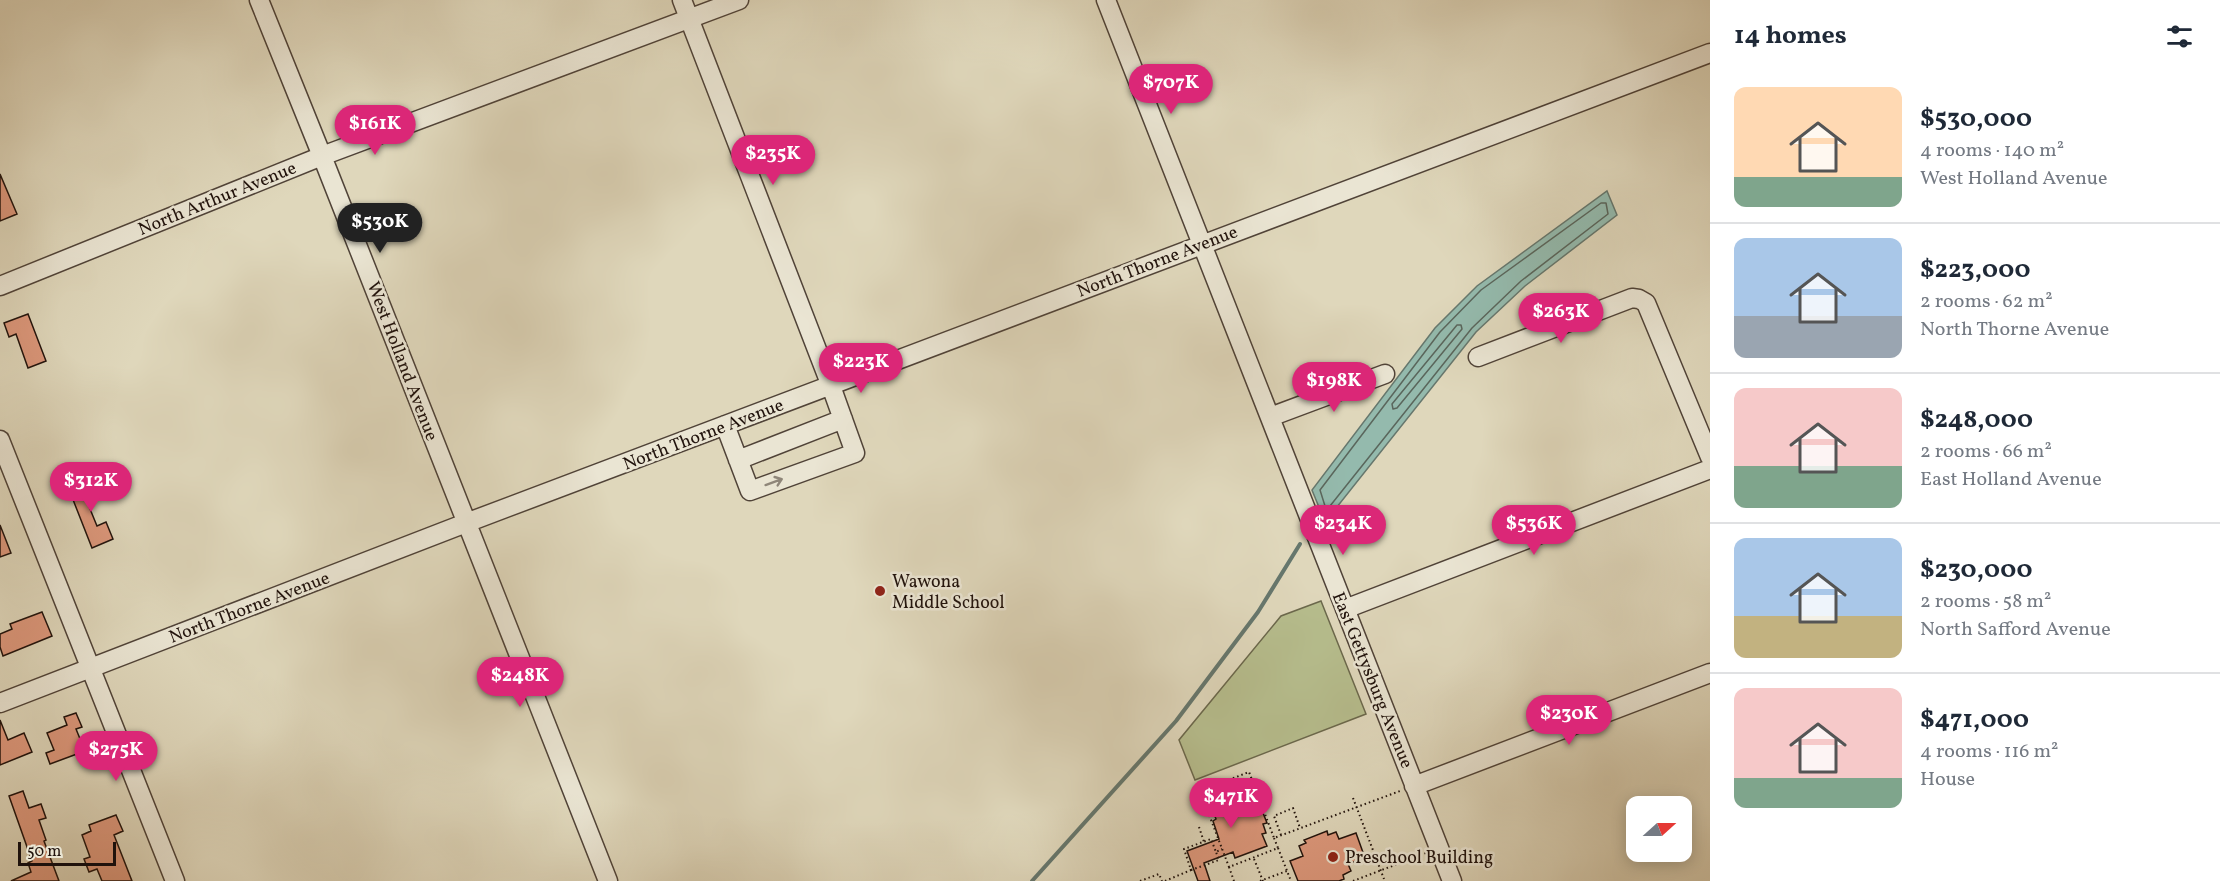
<!DOCTYPE html>
<html lang="en">
<head>
<meta charset="utf-8">
<style>
	:root { --surface:#fff; --page:#f2f2f3; --text:#1f2937; --muted:#747a83; --line:#e0e1e3; --accent:#db2777 }
	body { margin:0; font-family:Vollkorn,serif; background:var(--page); color:var(--text); height:100vh; display:flex; flex-direction:column; font-size:22px; white-space:nowrap }
	* { box-sizing:border-box; margin:0 }
	p { font-size:20px; color:var(--muted) }
	.icon { flex:none; width:33px; height:33px; fill:none; stroke:currentColor; stroke-width:2; stroke-linecap:round; stroke-linejoin:round }
	.map { position:relative; flex:1; overflow:hidden }
	.panel { display:flex; flex-direction:column; background:var(--surface); width:510px }
	.panel>* { flex:none }
	.needle { width:39px; rotate:69deg }
	.fabs { position:absolute; left:1626px; top:796px; display:grid; gap:12px }
	.fabs a { display:grid; place-items:center; width:66px; height:66px; border-radius:12px; background:var(--surface); box-shadow:0 3px 15px #0003; font-size:30px }
	.scale { position:absolute; left:18px; bottom:15px; width:98px; box-sizing:border-box; padding-left:6px; border:3px solid #20120c; border-top:0; font-size:16px; line-height:21px; white-space:nowrap; color:#20120c; -webkit-text-stroke:4px #eae5d3; paint-order:stroke }
	.price { position:absolute; translate:-50% -51px; padding:0 14px; border-radius:21px; background:var(--accent); color:#fff; font-size:20px; line-height:39px; filter:drop-shadow(0 2px 3px #0008) }
	.price::after { content:''; position:absolute; left:50%; top:36px; width:18px; height:14px; margin-left:-9px; background:inherit; clip-path:polygon(0 0,100% 0,50% 100%) }
	.price.on { background:#222; color:#fff }
	ul { padding:0; list-style:none }
	li { display:flex; align-items:center; gap:18px; height:150px; padding:0 24px }
	li+li { border-top:2px solid var(--line) }
	li span { display:grid; place-items:center; flex:none; width:168px; height:120px; border-radius:12px; color:#555 }
	li>.icon { margin-inline-start:auto }
	span .icon { width:72px; height:72px; fill:#fffc; stroke-width:1 }
	li b { font-size:26px }
	h2 { display:flex; justify-content:space-between; align-items:center; height:72px; padding:0 24px; font-size:26px }
	main { display:flex; flex:1; min-height:0 }
	.map>svg:first-child { display:block }
</style>
</head>
<body>
<main>
<div class="map">
<svg width="1710" height="881" viewBox="0 0 1710 881">
	<rect width="100%" height="100%" fill="#dfd7bb"/>
	<filter id="stains"><feTurbulence type="fractalNoise" baseFrequency=".00333" numOctaves="4"/><feColorMatrix values="0 0 0 0 .2 0 0 0 0 .09 0 0 0 0 .02 0 0 0 .5 -.17"/></filter>
	<radialGradient id="worn" r=".72"><stop offset=".6" stop-color="#630" stop-opacity="0"/><stop offset="1" stop-color="#630" stop-opacity=".3"/></radialGradient>
	<path fill="#b6bd8d" stroke="#6b684c" stroke-width="1.5" d="M 1321,601 L 1366,714 L 1195,780 L 1179,740 L 1281,616 Z"/>
	<path fill="#94baad" stroke="#66776d" stroke-width="1.5" d="M 1607,191 L 1617,215 L 1525,286 L 1476,332 L 1325,522 L 1312,490 L 1435,328 L 1477,286 Z"/>
	<g fill="none" stroke-linecap="round" stroke-linejoin="round">
		<path stroke="#5a665c" stroke-width="1.5" d="M 1601,203 L 1606,203 L 1608,214 L 1521,281 L 1472,328 L 1330,506 L 1325,506 L 1320,490 L 1440,332 L 1481,290 Z
			M 1457,325 L 1461,325 L 1462,329 L 1397,408 L 1393,409 L 1392,404 Z"/>
		<path stroke="#66776d" stroke-width="4" d="M 1032,881 L 1176,721 L 1258,612 L 1300,544"/>
	</g>
	<path fill="#dd987c" stroke="#20120c" stroke-width="1.5" d="M 0,174 L 17,214 L 0,221 Z
		M 28,314 L 46,361 L 28,368 L 16,334 L 9,337 L 4,323 Z
		M 100,480 L 106,496 L 88,504 L 97,526 L 106,522 L 113,539 L 92,548 L 70,492 Z
		M 0,525 L 11,553 L 0,557 Z
		M 42,612 L 52,636 L 3,656 L 0,647 L 0,634 L 12,629 L 10,624 Z
		M 76,713 L 82,727 L 76,729 L 85,751 L 50,764 L 46,753 L 54,750 L 47,733 L 67,725 L 64,717 Z
		M 0,720 L 8,740 L 24,733 L 32,752 L 0,765 Z
		M 1242,782 L 1248,796 L 1251,795 L 1255,804 L 1259,803 L 1267,823 L 1263,824 L 1266,833 L 1262,834 L 1267,846 L 1235,858 L 1233,852 L 1204,863 L 1210,881 L 1198,881 L 1187,851 L 1219,839 L 1213,821 L 1216,819 L 1212,809 L 1216,808 L 1211,794 Z
		M 23,791 L 29,808 L 41,804 L 46,818 L 39,820 L 46,840 L 44,841 L 59,881 L 11,881 L 31,872 L 28,863 L 32,861 L 9,796 Z
		M 116,815 L 123,831 L 114,835 L 132,881 L 102,881 L 97,869 L 89,872 L 84,859 L 90,857 L 82,835 L 91,831 L 89,825 Z
		M 1327,831 L 1328,835 L 1336,832 L 1339,839 L 1356,833 L 1365,858 L 1348,864 L 1351,871 L 1343,875 L 1344,879 L 1339,881 L 1298,881 L 1290,861 L 1303,856 L 1299,846 L 1306,843 L 1304,840 Z"/>
	<g fill="none" stroke-linecap="round" stroke-linejoin="round">
		<defs>
			<path id="minor" d="M 259,0 L 322,156 L 608,881
				M 682,0 L 831,386 L 855,453 L 750,491 L 725,425
				M 1106,0 L 1452,881
				M 0,286 L 322,156 L 739,0
				M 1478,357 L 1632,298 L 1639,299 L 1646,303 L 1710,457
				M 1270,417 L 1385,374
				M 0,440 L 175,881
				M 738,460 L 843,419
				M 1345,609 L 1710,469
				M 0,703 L 466,523 L 1710,53
				M 1414,786 L 1710,673"/>
		</defs>
		<use href="#minor" stroke="#504338" stroke-width="21"/>
		<path stroke="#20120c" stroke-width="2" stroke-dasharray="1.5 3" stroke-linecap="butt" d="M 1353,798 L 1384,879
			M 1199,827 L 1204,842
			M 1281,835 L 1274,816 L 1293,808 L 1300,828
			M 1274,838 L 1278,848 L 1229,867 L 1200,791 L 1249,772 L 1274,838 L 1400,791
			M 1278,848 L 1291,881
			M 1254,859 L 1263,881
			M 1229,867 L 1234,881
			M 1191,870 L 1219,860 L 1216,852
			M 1140,881 L 1159,874 L 1162,881
			M 1165,881 L 1191,870 L 1184,849 L 1211,839 L 1216,852 L 1222,849
			M 1260,881 L 1287,871
			M 1353,881 L 1426,853"/>
		<use href="#minor" stroke="#eae5d3" stroke-width="18"/>
	</g>
	<defs><path id="oneway-shaft" d="M-6 0H5M1.5-3L5.5 0L1.5 3" fill="none" stroke-width="1.6" stroke-linecap="round" stroke-linejoin="round" transform="scale(1.5)"/></defs>
	<use stroke="#8f8679" href="#oneway-shaft" transform="translate(774 482) rotate(-20)"/>
	<g fill="#8f2418" stroke="#eae5d3" stroke-width="2">
		<circle cx="880" cy="591" r="6"/>
		<circle cx="1333" cy="857" r="6"/>
	</g>
	<g text-anchor="middle" stroke-width="5" stroke-linejoin="round" paint-order="stroke">
		<g font-size="18" fill="#20120c" stroke="#eae5d3">
			<text transform="translate(217 198) rotate(-22)" y="6">North Arthur Avenue</text>
			<text transform="translate(1157 261) rotate(-21)" y="6">North Thorne Avenue</text>
			<text transform="translate(403 361) rotate(69)" y="6">West Holland Avenue</text>
			<text transform="translate(703 434) rotate(-21)" y="6">North Thorne Avenue</text>
			<text transform="translate(249 607) rotate(-21)" y="6">North Thorne Avenue</text>
			<text transform="translate(1373 680) rotate(68)" y="6">East Gettysburg Avenue</text>
		</g>
		<g font-size="18" fill="#20120c" stroke="#eae5d3" text-anchor="start">
			<text x="892" y="587">Wawona<tspan x="892" dy="21">Middle School</tspan></text>
			<text x="1345" y="863">Preschool Building</text>
		</g>
	</g>
	<rect width="100%" height="100%" filter="url(#stains)"/>
	<rect width="100%" height="100%" fill="url(#worn)"/>
</svg>
<div class="fabs">
<a><svg class="needle" viewBox="-14 -14 28 28"><path d="M0-13l5 13h-10z" fill="#e53935"/><path d="M0 13l5-13h-10z" fill="#747a83"/></svg></a>
</div>
<div class="scale">50 m</div>
<b class="price" style="left:1171px;top:115px">$707K</b>
<b class="price" style="left:375px;top:156px">$161K</b>
<b class="price" style="left:773px;top:186px">$235K</b>
<b class="price on" style="left:380px;top:254px">$530K</b>
<b class="price" style="left:1561px;top:344px">$263K</b>
<b class="price" style="left:861px;top:394px">$223K</b>
<b class="price" style="left:1334px;top:413px">$198K</b>
<b class="price" style="left:91px;top:513px">$312K</b>
<b class="price" style="left:1343px;top:556px">$234K</b>
<b class="price" style="left:1534px;top:556px">$536K</b>
<b class="price" style="left:520px;top:708px">$248K</b>
<b class="price" style="left:1569px;top:746px">$230K</b>
<b class="price" style="left:116px;top:782px">$275K</b>
<b class="price" style="left:1231px;top:829px">$471K</b>
</div>
<section class="panel">
<h2>14 homes<svg class="icon" aria-label="filters" viewBox="0 0 24 24"><path d="M4 7h16M4 17h16"/><circle cx="9" cy="7" r="2"/><circle cx="15" cy="17" r="2"/></svg></h2>
<ul>
<li><span style="background:linear-gradient(#ffd9b3 75%,#7fa58c 0)"><svg class="icon" aria-label="home" viewBox="0 0 24 24"><path d="M3 11l9-7 9 7M6 9v11h12V9"/></svg></span><div><b>$530,000</b><p>4 rooms · 140 m²</p><p>West Holland Avenue</p></div></li>
<li><span style="background:linear-gradient(#a9c7e8 65%,#9aa5b1 0)"><svg class="icon" aria-label="home" viewBox="0 0 24 24"><path d="M3 11l9-7 9 7M6 9v11h12V9"/></svg></span><div><b>$223,000</b><p>2 rooms · 62 m²</p><p>North Thorne Avenue</p></div></li>
<li><span style="background:linear-gradient(#f6c9c9 65%,#7fa58c 0)"><svg class="icon" aria-label="home" viewBox="0 0 24 24"><path d="M3 11l9-7 9 7M6 9v11h12V9"/></svg></span><div><b>$248,000</b><p>2 rooms · 66 m²</p><p>East Holland Avenue</p></div></li>
<li><span style="background:linear-gradient(#a9c7e8 65%,#c2b280 0)"><svg class="icon" aria-label="home" viewBox="0 0 24 24"><path d="M3 11l9-7 9 7M6 9v11h12V9"/></svg></span><div><b>$230,000</b><p>2 rooms · 58 m²</p><p>North Safford Avenue</p></div></li>
<li><span style="background:linear-gradient(#f6c9c9 75%,#7fa58c 0)"><svg class="icon" aria-label="home" viewBox="0 0 24 24"><path d="M3 11l9-7 9 7M6 9v11h12V9"/></svg></span><div><b>$471,000</b><p>4 rooms · 116 m²</p><p>House</p></div></li>
</ul>
</section>
</main>
</body>
</html>
